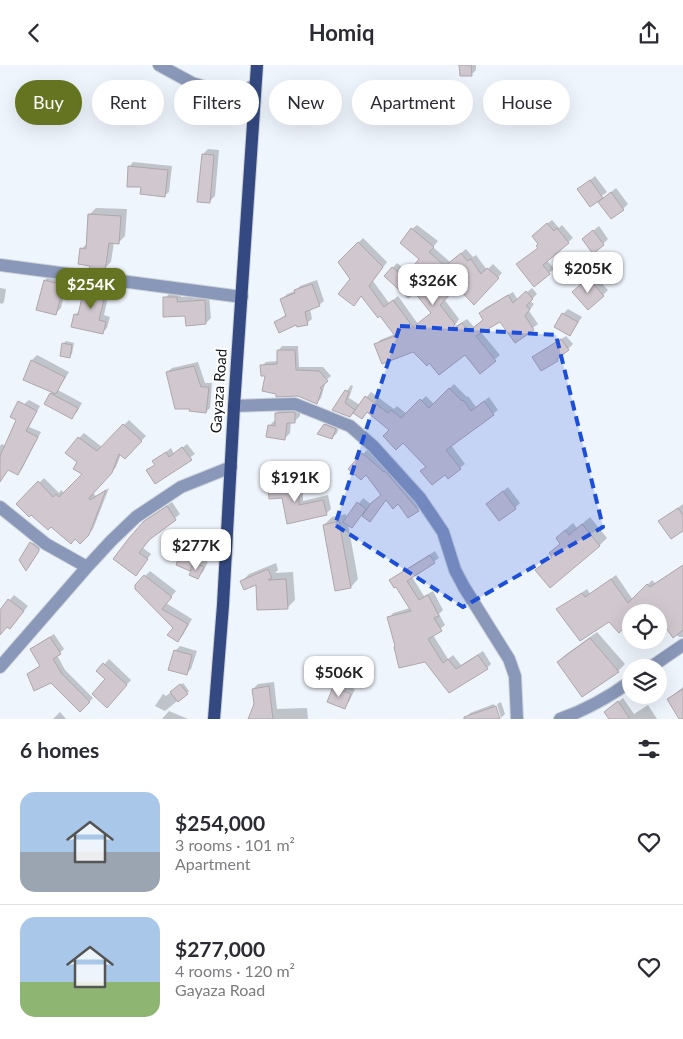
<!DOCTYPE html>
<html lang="en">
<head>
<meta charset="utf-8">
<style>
	:root { --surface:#fff; --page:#f7f7f7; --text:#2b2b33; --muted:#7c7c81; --line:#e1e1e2; --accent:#657420 }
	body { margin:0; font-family:Lato,sans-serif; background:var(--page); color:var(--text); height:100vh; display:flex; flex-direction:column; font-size:19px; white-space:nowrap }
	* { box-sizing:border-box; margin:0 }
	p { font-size:16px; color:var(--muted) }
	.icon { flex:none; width:28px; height:28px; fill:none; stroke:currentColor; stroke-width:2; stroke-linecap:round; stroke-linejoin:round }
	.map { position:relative; height:654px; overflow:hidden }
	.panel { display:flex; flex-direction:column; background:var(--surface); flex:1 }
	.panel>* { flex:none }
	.guide { position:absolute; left:15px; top:15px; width:654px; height:45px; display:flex; gap:10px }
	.tools { position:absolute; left:622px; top:539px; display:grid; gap:10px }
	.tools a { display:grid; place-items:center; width:45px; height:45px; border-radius:50%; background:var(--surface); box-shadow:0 5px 20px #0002; font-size:25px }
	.price { position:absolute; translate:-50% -42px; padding:0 11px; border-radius:10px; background:#fff; color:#222; font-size:16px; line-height:32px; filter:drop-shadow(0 1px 2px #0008) }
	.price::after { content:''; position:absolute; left:50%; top:30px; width:15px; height:11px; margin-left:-8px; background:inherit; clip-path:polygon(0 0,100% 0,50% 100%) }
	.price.active { background:var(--accent); color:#fff }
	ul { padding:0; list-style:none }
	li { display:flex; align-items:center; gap:15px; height:125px; padding:0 20px }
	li+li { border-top:1px solid var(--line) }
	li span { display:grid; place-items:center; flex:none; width:140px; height:100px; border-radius:15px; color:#555 }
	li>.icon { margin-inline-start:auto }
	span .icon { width:60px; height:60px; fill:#fffc; stroke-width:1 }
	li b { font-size:21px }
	h2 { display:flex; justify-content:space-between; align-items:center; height:60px; padding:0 20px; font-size:21px }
	.pill { padding:0 18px; border-radius:22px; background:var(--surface); box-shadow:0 5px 20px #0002; font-size:18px; line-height:45px }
	.pill.active { background:var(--accent); color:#fff }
	header { display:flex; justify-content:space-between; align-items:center; height:65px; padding:0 20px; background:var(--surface); font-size:22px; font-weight:700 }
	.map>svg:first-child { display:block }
</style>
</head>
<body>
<header><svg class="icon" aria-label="back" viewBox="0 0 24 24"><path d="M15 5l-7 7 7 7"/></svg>Homiq<svg class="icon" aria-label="share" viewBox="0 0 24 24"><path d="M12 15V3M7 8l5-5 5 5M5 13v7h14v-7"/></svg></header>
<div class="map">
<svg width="683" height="654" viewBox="0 0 683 654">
	<rect width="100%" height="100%" fill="#eff5fd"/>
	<path fill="#0003" d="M 461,0 L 476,0 L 476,5 L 471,10 Z
		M 208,84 L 219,85 L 215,131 L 210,136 L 203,89 Z
		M 133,97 L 172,101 L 169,127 L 164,131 L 129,102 Z
		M 595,111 L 607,127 L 590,140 L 579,124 Z
		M 616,123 L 628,139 L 623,144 L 605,132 Z
		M 96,143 L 127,144 L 125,171 L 118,178 L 114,177 L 111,197 L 104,204 L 91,200 L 81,184 L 88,178 L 89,150 Z
		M 552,155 L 559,163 L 562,160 L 573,173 L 547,195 L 554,204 L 534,220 L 539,182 L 537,167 Z
		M 417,160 L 438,176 L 433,182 L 450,197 L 466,184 L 473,192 L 476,190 L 487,205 L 493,199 L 502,208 L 474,238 L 457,220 L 444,234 L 459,254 L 453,263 L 467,254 L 474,262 L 484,254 L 480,248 L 485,243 L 513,227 L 518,235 L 532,223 L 537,229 L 530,236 L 534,239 L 529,246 L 538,259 L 515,276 L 501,255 L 481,267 L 500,290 L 480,307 L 465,289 L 430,296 L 413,286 L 376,280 L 380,275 L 395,269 L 381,249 L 362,230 L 358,235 L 351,214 L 339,197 L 363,173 L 387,197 L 373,216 L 389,238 L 398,231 L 418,259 L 432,247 L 415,226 L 385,211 L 397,198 L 409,208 L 421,194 L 412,164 Z
		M 599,161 L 608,174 L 603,179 L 589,169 Z
		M 593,209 L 608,225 L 603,230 L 579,222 Z
		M 50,210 L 68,215 L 61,243 L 56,248 L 45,215 Z
		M 91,215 L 111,218 L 104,250 L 110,252 L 107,263 L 102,268 L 75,250 L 80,245 L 86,220 Z
		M 317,215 L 324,236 L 319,240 L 310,244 L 312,254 L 307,258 L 275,257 L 287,249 L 282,234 L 287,229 L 295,226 L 300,221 Z
		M 0,223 L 6,224 L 4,237 L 2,239 L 0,238 Z
		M 170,228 L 181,228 L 181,232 L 209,231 L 211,253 L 206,258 L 186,250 L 165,233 Z
		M 568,244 L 582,252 L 570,270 L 563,249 Z
		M 566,271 L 573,279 L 557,295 L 534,292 Z
		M 66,276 L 74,278 L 72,289 L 70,291 L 63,279 Z
		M 282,281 L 298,281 L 299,302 L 323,302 L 331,311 L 323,318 L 325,319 L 321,333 L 317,338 L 267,310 L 262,301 L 266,297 L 278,296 L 278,286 Z
		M 37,290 L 69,307 L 58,325 L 82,338 L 77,347 L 72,352 L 51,329 L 53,326 L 24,314 L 32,295 Z
		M 198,297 L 205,318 L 212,318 L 210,343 L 206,347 L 191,342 L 167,307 L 172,303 Z
		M 454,319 L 467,332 L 468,331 L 476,342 L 489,332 L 498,345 L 451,380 L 465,399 L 460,403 L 446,408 L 422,406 L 427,401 L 391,365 L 367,346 L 354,347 L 350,351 L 334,345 L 351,320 L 353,321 L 349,333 L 360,340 L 371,327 L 394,344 L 397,341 L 407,349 L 426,331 L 434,339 Z
		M 29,335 L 40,341 L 29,362 L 41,367 L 22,404 L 18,409 L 9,404 L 0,408 L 0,381 L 2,379 L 6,381 L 24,339 Z
		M 281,343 L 300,343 L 300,351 L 295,356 L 291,356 L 290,368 L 285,373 L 269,361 L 274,356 L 276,356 L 276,348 Z
		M 129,355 L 146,371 L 125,393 L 121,389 L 116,402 L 93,428 L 96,431 L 109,423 L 93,464 L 80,478 L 75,473 L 51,460 L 18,439 L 44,413 L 59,428 L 61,425 L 64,428 L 84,409 L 79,397 L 79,373 L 84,368 L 102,382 Z
		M 330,355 L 340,359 L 337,368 L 332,373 L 324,360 Z
		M 187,379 L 195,389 L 155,418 L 148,406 L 156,399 L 154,396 L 171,383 L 174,389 Z
		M 367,385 L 389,404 L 422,441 L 409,451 L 399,438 L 387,434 L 370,455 L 362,449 L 352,462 L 348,459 L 358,514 L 351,522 L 324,460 L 332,452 L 346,449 L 347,454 L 363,433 L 372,440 L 383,430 L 363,389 Z
		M 275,412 L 299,412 L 299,425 L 303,425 L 303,436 L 328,430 L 331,444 L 326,449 L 288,457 L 283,432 L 270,418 Z
		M 508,422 L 520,438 L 515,443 L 493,434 Z
		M 172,437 L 180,449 L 152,472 L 143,483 L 151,489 L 140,505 L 130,474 L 150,452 Z
		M 683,439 L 683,465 L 665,452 Z
		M 590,452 L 607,473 L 599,481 L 545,498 L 553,491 L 561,478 L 565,465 L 573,458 L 577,463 Z
		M 193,465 L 205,469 L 195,499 L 201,494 L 208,497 L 203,507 L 198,512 L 195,499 L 190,505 L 188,470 Z
		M 36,473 L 43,478 L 31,499 L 27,504 L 20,495 Z
		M 435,486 L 439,493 L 412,512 L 424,531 L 433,526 L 443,545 L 439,549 L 445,560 L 433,570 L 448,594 L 453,590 L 461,600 L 483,586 L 491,599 L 487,603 L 449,627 L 426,596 L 396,581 L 389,553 L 393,548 L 410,543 L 397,521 L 391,515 L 396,511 Z
		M 276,498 L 278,505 L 275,508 L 293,507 L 295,535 L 288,542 L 257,518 L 242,516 L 249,509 Z
		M 683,500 L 683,572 L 679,572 L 663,557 L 659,560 L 659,548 L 631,548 L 631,555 L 619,566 L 609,555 L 558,544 L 587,524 L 590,529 L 616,510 L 633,535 L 652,515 L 655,518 Z
		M 150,506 L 176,526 L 166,538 L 192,554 L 183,570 L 178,575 L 175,562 L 136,521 Z
		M 14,530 L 28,541 L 10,563 L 7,560 L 0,569 L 0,546 Z
		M 597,567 L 625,599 L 618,606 L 558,597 L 565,590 Z
		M 54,569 L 64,584 L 57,590 L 65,605 L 93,633 L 80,646 L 52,617 L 28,609 L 41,600 L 31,584 Z
		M 180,581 L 197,586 L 191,604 L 186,609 L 175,586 Z
		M 109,594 L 131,615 L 112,636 L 107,614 L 98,606 Z
		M 274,617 L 277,644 L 307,643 L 308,654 L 250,654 L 255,639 L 253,624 L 258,619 Z
		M 183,618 L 189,626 L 187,628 L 165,646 L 155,641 L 163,629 L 166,631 Z
		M 339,618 L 355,624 L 349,637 L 344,642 L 334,623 Z
		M 683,622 L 683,647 L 668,634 Z
		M 623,633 L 634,649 L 648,640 L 657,654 L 611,654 L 605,647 Z
		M 501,637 L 505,649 L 501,653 L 497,639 Z
		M 494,639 L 499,653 L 501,653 L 500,654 L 465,654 L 470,648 Z
		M 169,646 L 188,654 L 162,654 Z
		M 60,647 L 66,654 L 53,654 Z"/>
	<path fill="#d1c7cf" stroke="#b0a6ad" d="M 459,0 L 471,0 L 472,11 L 460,11 Z
		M 202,89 L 214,90 L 210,138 L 197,137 Z
		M 128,101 L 168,105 L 165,132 L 140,129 L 141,122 L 127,122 Z
		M 590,115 L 603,133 L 590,142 L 577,124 Z
		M 611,127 L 624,145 L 611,154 L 598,137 Z
		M 88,149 L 121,151 L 119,179 L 109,178 L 105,206 L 89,204 L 90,201 L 78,199 L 80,183 L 86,184 Z
		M 547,158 L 554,166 L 557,163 L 569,178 L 543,200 L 550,209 L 534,222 L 516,199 L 538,183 L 536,181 L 538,179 L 532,171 Z
		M 411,163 L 434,182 L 429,187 L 445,201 L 461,188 L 467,196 L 471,194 L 481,209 L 487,203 L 499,213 L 474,240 L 457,222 L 440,240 L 455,259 L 452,264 L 462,258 L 469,266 L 483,255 L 479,248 L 508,230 L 513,238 L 526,226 L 533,234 L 526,241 L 530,244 L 525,251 L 534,265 L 515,278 L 500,257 L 476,271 L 496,296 L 480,309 L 465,290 L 439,310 L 429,298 L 427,301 L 413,287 L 382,299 L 374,279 L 395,271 L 380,251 L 378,253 L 361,231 L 354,241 L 338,229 L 350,214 L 338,197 L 358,177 L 383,202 L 369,221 L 384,242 L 393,235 L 413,262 L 431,248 L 415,228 L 408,233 L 384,211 L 392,202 L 404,212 L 419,194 L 400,178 Z
		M 593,165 L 604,180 L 593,189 L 582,174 Z
		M 588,213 L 604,231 L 588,245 L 572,227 Z
		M 44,215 L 64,220 L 56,250 L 36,245 Z
		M 85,219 L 107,222 L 99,255 L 106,257 L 103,269 L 71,262 L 74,249 L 78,250 Z
		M 312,219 L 320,241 L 305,247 L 308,260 L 297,262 L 296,260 L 279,268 L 274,257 L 286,251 L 280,234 L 295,228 L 294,225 Z
		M 163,232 L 177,232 L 177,237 L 205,235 L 206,259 L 186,261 L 185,251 L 163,252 Z
		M 562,248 L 578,257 L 570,271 L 554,262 Z
		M 561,274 L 569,285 L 557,294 L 558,296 L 541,306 L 532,292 Z
		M 62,278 L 72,280 L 70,293 L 60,291 Z
		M 277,285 L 295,285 L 296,305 L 319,306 L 328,316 L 320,323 L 322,324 L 317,339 L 298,331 L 276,332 L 276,329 L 262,326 L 265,311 L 261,311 L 260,300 L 277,299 Z
		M 31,295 L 65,312 L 56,329 L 23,315 Z
		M 194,301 L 201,322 L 209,322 L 206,348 L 189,346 L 190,344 L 175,344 L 166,307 Z
		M 449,323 L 462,336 L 463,335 L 471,346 L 484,336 L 494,350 L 446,385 L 461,404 L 448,414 L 445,410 L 432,420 L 420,406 L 426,402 L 403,378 L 396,385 L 383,371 L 389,365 L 367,347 L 362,354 L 353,348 L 365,331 L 388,348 L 391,345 L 401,353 L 420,334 L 429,343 Z
		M 345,325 L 349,327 L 345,338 L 355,345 L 350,352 L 332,345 Z
		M 50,328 L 78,343 L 72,354 L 44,339 Z
		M 18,336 L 37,346 L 26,366 L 38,372 L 18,410 L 8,405 L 0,417 L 0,391 L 16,355 L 10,352 Z
		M 294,347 L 295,348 L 295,358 L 287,358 L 285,375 L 266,372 L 268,360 L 275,361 L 275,348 Z
		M 123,359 L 142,376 L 125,394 L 119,389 L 112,408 L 89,433 L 90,435 L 106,425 L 89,470 L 80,479 L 75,474 L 71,479 L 51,462 L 48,465 L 31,450 L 29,452 L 16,439 L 38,416 L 53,432 L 56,429 L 59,432 L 82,409 L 73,404 L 77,397 L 65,388 L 78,372 L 97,386 Z
		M 324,359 L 336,364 L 332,374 L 317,369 Z
		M 182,382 L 192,395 L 155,419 L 146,405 L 155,400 L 152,396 L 166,387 L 169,392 Z
		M 362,388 L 384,407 L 385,406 L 419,446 L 408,453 L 398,439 L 393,444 L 386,435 L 370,457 L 362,451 L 371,438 L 381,430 L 366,410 L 361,415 L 348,404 Z
		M 294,416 L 294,429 L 299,430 L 299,440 L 323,435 L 327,450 L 287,459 L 282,433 L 269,434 L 268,417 Z
		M 503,426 L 516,444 L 499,456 L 486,439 Z
		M 357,437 L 366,444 L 352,463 L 343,457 Z
		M 167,441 L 176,455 L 149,475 L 139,488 L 148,494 L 136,511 L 113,494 L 129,473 L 144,456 Z
		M 678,443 L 683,450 L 683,466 L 671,474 L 658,456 Z
		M 339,456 L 351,523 L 335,526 L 323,460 Z
		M 582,459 L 600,481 L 550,523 L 535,505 L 552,492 L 549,488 L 560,479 L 556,473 L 565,465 L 569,470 Z
		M 187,469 L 201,474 L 190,506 L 176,500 Z
		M 30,477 L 39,484 L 39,486 L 26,506 L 19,495 Z
		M 430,490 L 435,498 L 407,516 L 419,535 L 428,530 L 439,551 L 434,553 L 442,566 L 428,574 L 443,598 L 448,594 L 456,604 L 478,590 L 488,604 L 449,628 L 425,597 L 399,603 L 394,582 L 395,581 L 387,552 L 411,546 L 396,522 L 394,523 L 389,515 Z
		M 195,498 L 204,502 L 198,514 L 189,510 Z
		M 683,500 L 683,565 L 673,573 L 663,559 L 659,561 L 659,548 L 631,548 L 631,557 L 619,568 L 609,557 L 580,576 L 556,544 L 582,528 L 585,532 L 611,514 L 628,538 L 647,519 L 650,522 Z
		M 268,504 L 272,513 L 268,515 L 286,514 L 288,544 L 257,545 L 256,520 L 244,525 L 240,516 Z
		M 144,510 L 172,532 L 162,544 L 188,559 L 178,577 L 167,570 L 173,563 L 135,524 L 135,520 Z
		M 8,534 L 24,546 L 10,564 L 7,562 L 0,570 L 0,545 Z
		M 50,572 L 61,589 L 53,594 L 62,609 L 90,637 L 80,647 L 51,618 L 34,626 L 27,609 L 40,601 L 30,584 Z
		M 590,573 L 619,607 L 582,632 L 557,597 Z
		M 174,585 L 192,590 L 187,610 L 168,605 Z
		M 103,598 L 127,620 L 107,643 L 92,629 L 105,614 L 96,606 Z
		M 180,619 L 188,629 L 178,637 L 170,627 Z
		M 269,621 L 273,654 L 248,654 L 254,639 L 252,624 Z
		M 333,622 L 351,629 L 345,644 L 327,637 Z
		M 683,624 L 683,654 L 679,654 L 667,634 Z
		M 618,636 L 630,654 L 609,654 L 604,647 Z
		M 496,641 L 500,654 L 464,654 L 464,652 Z"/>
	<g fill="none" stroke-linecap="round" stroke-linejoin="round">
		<defs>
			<path id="minor" d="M 159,0 L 192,18 L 230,30 L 243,26 L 255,20
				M 0,200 L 242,232
				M 234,341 L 295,339 L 350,361 L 373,381 L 420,433 L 443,467 L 455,505 L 464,522 L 509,594 L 515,611 L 517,654
				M 0,442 L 46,479 L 87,502
				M 0,602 L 87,502 L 111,476 L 136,452 L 181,422 L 231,402
				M 651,602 L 683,580
				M 560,654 C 586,645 609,632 631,616"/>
			<path id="major" d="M 214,654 L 223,540 L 234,341 L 257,0"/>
		</defs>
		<use href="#minor" stroke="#ccd1d9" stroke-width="14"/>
		<use href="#major" stroke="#ccd1d9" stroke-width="14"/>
		<use href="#minor" stroke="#8997b8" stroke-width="12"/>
		<use href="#major" stroke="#344981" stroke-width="12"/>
	</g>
	<path fill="#1d4ed8" fill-opacity="0.2" stroke="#1d4ed8" stroke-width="4" stroke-dasharray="10 6" stroke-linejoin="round" d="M 400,261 L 556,270 L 603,462 L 463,542 L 335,460 Z"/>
	<g text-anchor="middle" stroke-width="4" stroke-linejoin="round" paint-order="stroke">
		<g font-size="15" fill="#131619" stroke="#fff">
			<text transform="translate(219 326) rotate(-86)" y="5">Gayaza Road</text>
		</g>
	</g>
</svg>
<div class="tools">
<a><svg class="icon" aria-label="locate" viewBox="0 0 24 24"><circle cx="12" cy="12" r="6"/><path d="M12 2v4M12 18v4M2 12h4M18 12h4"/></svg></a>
<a><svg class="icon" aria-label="layers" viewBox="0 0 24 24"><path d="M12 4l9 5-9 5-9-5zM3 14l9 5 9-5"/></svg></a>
</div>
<b class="price" style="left:588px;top:229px">$205K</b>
<b class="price" style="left:433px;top:241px">$326K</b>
<b class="price active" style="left:91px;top:245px">$254K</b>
<b class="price" style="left:295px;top:438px">$191K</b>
<b class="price" style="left:196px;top:506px">$277K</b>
<b class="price" style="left:339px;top:633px">$506K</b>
<div class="guide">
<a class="pill active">Buy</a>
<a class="pill">Rent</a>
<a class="pill">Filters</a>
<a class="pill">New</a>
<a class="pill">Apartment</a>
<a class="pill">House</a>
</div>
</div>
<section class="panel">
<h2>6 homes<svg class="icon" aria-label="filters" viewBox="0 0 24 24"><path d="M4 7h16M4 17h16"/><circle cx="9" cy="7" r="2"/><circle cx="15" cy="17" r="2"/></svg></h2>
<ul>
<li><span style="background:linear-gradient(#a9c7e8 60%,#9aa5b1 0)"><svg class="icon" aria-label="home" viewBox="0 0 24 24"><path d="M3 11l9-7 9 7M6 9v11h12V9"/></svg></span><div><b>$254,000</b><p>3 rooms · 101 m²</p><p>Apartment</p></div><svg class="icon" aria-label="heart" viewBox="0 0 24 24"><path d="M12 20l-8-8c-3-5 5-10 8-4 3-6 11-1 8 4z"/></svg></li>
<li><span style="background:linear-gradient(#a9c7e8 65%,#8fb573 0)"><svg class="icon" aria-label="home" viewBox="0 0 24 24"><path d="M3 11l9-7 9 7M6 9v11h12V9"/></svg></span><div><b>$277,000</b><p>4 rooms · 120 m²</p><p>Gayaza Road</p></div><svg class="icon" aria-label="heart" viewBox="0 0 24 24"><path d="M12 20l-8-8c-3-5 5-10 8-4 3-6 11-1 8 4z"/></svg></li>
</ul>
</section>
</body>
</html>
